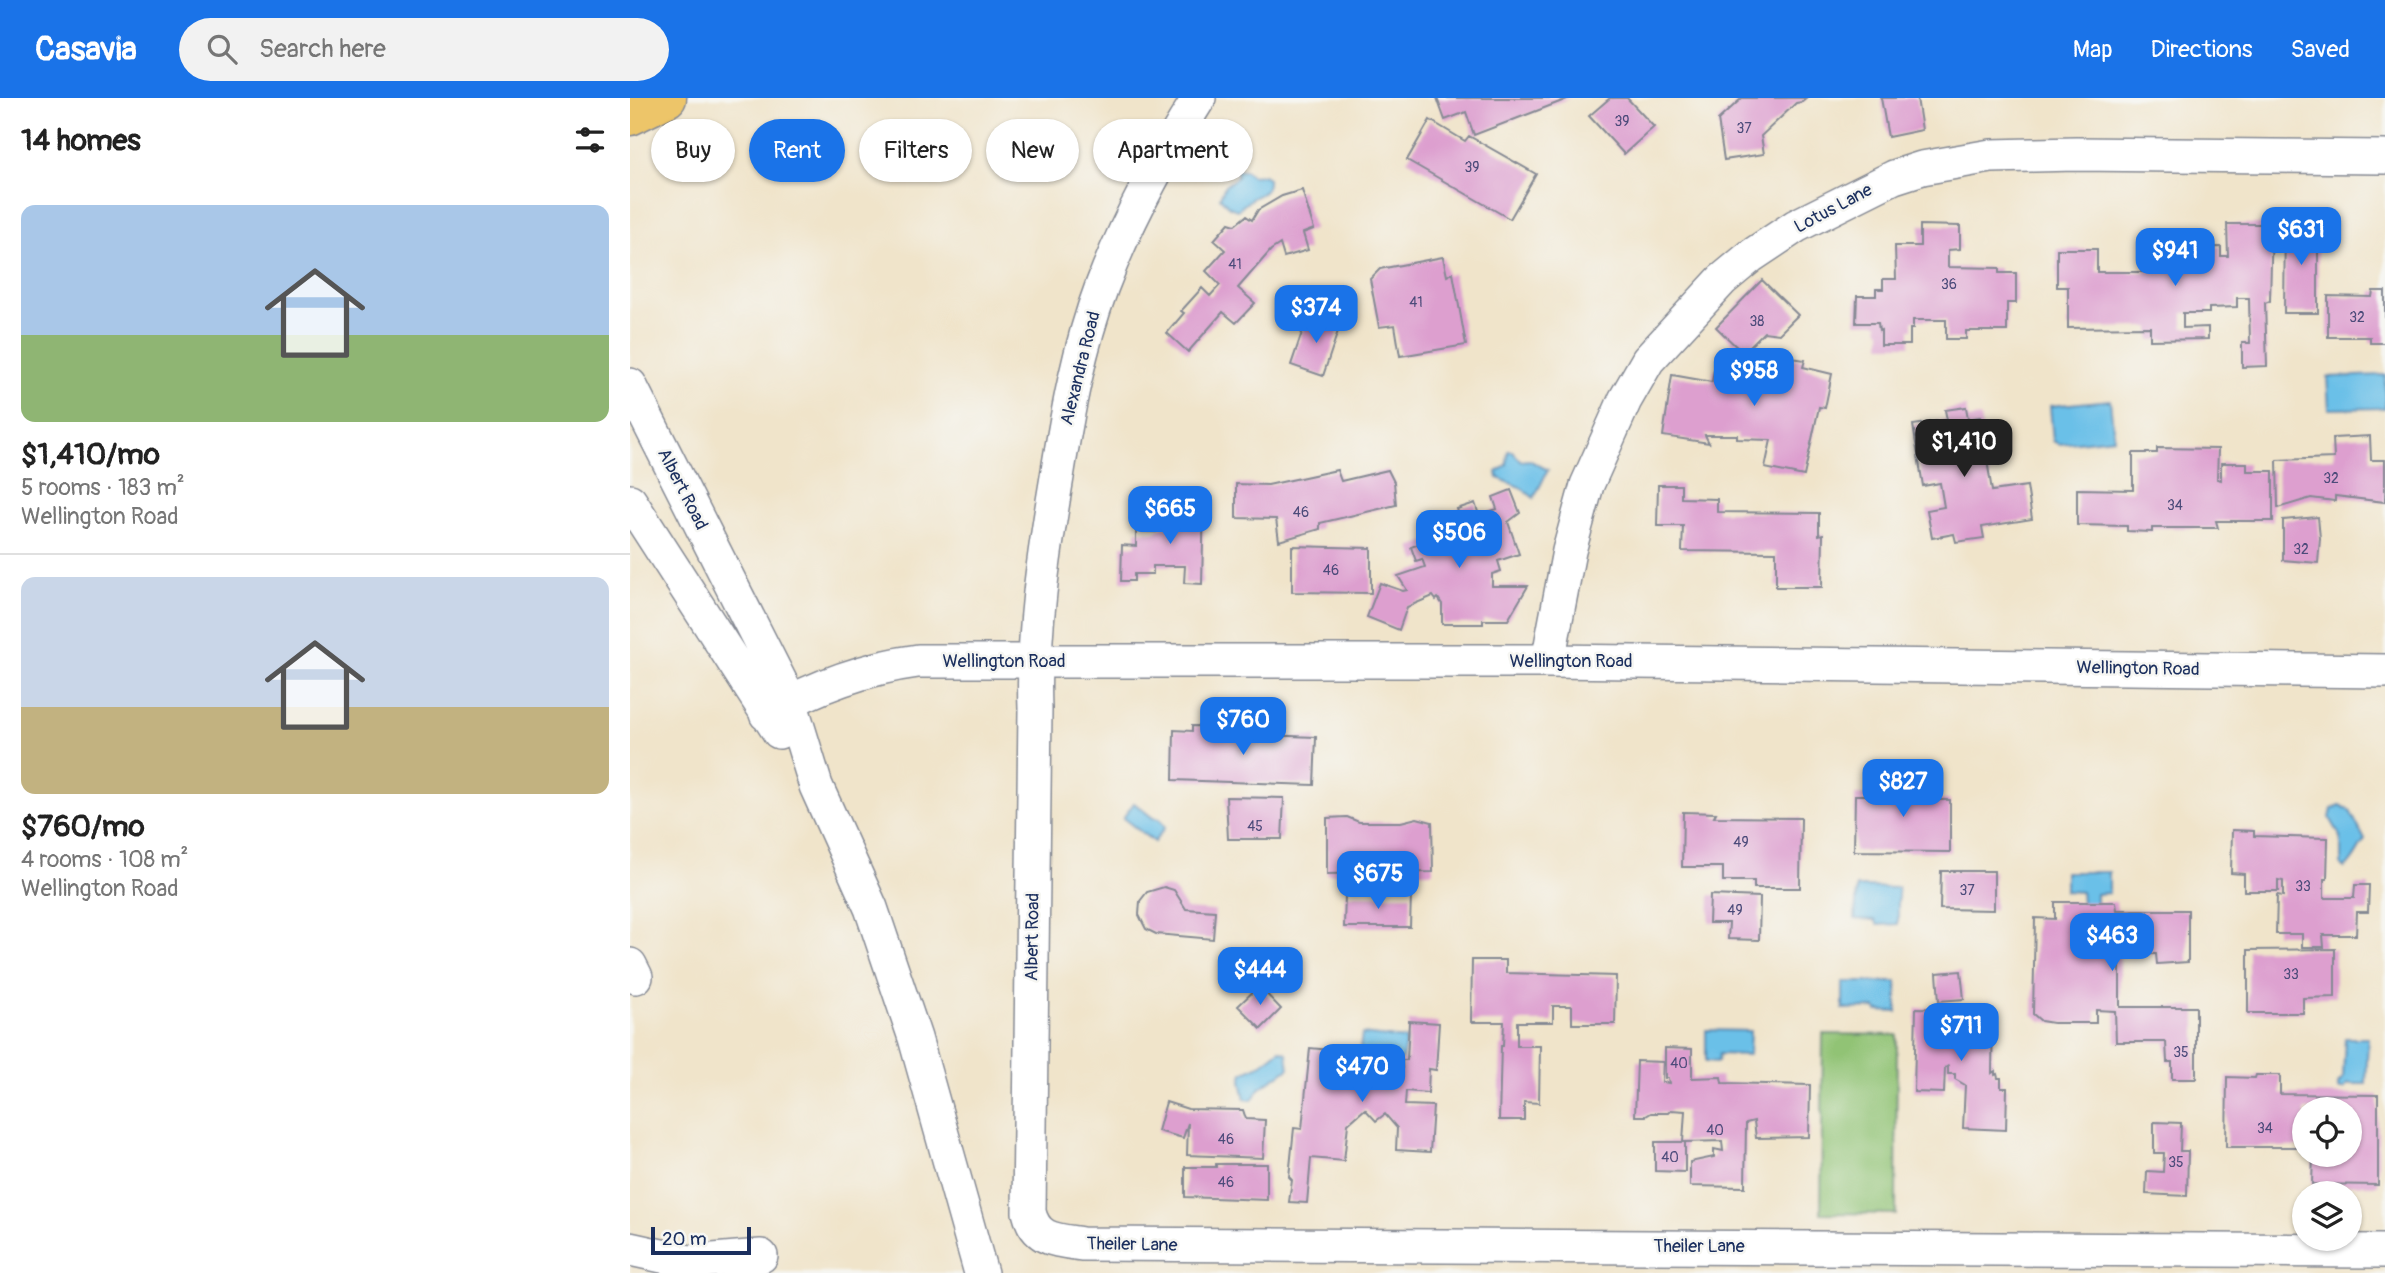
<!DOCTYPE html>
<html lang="en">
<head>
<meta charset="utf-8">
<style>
	:root { --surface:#fff; --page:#f2f2f2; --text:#222; --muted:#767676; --line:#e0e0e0; --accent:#1a73e8 }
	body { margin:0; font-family:Pangolin,sans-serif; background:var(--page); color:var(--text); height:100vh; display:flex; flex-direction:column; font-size:26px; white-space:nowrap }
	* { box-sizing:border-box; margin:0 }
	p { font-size:23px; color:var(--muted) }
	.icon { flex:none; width:38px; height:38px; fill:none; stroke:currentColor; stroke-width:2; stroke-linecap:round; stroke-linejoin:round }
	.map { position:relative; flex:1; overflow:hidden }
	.panel { display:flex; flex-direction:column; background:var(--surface); width:630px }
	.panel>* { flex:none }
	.banner { position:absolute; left:21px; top:21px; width:665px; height:63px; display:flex; gap:14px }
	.controls { position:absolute; left:1662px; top:999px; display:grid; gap:14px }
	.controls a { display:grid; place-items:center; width:70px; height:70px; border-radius:50%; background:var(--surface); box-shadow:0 2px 5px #0004; font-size:35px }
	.scale { position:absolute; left:21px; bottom:18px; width:100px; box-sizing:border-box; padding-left:7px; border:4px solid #1b2f5e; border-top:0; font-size:19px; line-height:24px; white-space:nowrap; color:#1b2f5e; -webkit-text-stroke:5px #f6f6f2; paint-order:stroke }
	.price { position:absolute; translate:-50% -60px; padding:0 16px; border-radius:14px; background:var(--accent); color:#fff; font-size:23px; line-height:46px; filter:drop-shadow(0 2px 4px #0008) }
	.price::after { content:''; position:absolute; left:50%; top:42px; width:21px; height:16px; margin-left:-10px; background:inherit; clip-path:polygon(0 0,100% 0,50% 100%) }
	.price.on { background:#222; color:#fff }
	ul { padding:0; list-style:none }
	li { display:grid; align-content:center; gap:14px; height:371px; padding:0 21px }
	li+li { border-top:2px solid var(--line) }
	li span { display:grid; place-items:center; height:217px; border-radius:14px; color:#555 }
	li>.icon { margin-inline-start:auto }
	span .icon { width:126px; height:126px; fill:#fffc; stroke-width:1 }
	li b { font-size:30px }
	h2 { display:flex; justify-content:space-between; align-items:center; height:84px; padding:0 21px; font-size:30px }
	.pill { padding:0 24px; border-radius:32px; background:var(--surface); box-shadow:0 2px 5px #0004; font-size:24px; line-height:63px }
	.pill.on { background:var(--accent); color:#fff }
	header { display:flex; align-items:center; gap:42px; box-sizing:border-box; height:98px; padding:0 35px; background:var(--accent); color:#fff }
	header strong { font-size:33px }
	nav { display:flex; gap:38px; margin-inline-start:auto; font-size:24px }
	.search { width:490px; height:63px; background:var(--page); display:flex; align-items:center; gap:18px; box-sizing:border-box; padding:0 24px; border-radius:38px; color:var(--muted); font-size:26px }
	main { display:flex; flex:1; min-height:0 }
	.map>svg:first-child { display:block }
</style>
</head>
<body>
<header>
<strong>Casavia</strong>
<div class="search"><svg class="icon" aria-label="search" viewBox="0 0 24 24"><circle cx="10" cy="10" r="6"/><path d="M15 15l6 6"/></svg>Search here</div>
<nav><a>Map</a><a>Directions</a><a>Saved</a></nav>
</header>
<main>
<section class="panel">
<h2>14 homes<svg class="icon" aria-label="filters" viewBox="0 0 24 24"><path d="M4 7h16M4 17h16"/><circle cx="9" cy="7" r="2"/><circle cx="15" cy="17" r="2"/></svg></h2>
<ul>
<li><span style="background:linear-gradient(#a9c7e8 60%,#8fb573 0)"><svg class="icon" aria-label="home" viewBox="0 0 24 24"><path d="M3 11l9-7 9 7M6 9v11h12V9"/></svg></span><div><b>$1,410/mo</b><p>5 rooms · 183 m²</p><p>Wellington Road</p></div></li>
<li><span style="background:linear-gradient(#c9d6e8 60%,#c2b280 0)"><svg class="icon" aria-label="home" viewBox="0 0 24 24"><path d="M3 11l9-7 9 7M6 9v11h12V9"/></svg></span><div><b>$760/mo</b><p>4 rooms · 108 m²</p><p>Wellington Road</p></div></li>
</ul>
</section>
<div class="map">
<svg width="1755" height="1175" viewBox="0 0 1755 1175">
	<rect width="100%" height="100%" fill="#f6f6f2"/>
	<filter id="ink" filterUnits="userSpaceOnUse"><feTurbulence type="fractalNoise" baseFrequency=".0143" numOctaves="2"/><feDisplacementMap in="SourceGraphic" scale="14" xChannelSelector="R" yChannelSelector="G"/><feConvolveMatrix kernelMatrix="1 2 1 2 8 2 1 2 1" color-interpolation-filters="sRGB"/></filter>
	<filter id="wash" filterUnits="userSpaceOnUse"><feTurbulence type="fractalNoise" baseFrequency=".00686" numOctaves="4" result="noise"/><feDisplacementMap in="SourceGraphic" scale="28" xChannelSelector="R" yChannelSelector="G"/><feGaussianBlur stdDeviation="1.57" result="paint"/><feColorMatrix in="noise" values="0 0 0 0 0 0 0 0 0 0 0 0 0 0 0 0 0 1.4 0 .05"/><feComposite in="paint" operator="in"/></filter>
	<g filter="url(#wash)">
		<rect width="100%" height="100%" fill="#f0e4ca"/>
		<path fill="#91c374" stroke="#567969" stroke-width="2" d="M 1193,936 L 1267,937 L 1266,1116 L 1191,1115 Z"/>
		<path fill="#6bc0e8" stroke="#4378a3" stroke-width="2" d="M 607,72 L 616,73 L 621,78 L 633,77 L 638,80 C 639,95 631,95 621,101 C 616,105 612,109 607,112 L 599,109 L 590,99 L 595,88 L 607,79 Z
			M 1755,277 L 1755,310 L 1699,311 L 1697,279 Z
			M 1480,302 L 1484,340 L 1429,346 L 1423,343 L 1420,308 Z
			M 878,353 L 882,353 L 891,363 L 899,362 L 918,372 L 904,400 L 890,389 L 868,380 L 867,374 L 877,367 Z
			M 504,705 L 523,720 L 529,721 L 535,729 L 524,744 L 493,720 Z
			M 1710,707 L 1720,713 L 1735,742 C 1728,751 1724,763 1715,770 L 1711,768 L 1711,739 L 1700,720 L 1702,711 Z
			M 1435,774 L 1479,774 L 1479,795 L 1466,796 L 1466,805 L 1452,805 L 1451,794 L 1435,793 Z
			M 1227,789 L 1268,790 L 1268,826 L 1248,827 L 1245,822 L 1225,821 Z
			M 1213,884 L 1267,884 L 1267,914 L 1247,913 L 1246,910 L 1213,911 Z
			M 1076,932 L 1120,933 L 1119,957 L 1089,956 L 1088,964 L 1076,963 Z
			M 732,936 L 776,941 L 772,962 L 739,959 L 738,966 L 728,965 Z
			M 1715,940 L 1738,940 L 1736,986 L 1718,986 L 1714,991 L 1708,991 L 1708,986 L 1713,980 Z
			M 650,952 L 657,955 L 659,970 L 630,990 L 622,1002 L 615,1001 L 611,983 L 613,975 L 632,966 Z"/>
		<g id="blocks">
			<path fill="#dd9fcf" d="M 807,0 L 940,0 L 844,37 L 836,14 L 815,22 Z
				M 980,0 L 997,0 L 1024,29 L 994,56 L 959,18 Z
				M 1112,0 L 1177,0 L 1172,4 L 1166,5 L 1131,38 L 1134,56 L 1094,62 L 1088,22 Z
				M 1251,0 L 1287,0 L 1292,32 L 1258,39 Z
				M 800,22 L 835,43 L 839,38 L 906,76 L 880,121 L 777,62 Z
				M 672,92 L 684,131 L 673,135 L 678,152 L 654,159 L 650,146 L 641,152 L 608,190 L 625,205 L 606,225 L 593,214 L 558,254 L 537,235 L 554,215 L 551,213 L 572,190 L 580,198 L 590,187 L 576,173 L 595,152 L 584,142 L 599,125 L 605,127 L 616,118 L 622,122 L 628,112 L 652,98 Z
				M 1655,123 L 1688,123 L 1688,215 L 1654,215 Z
				M 1597,126 L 1642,126 L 1640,203 L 1635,205 L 1637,268 L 1612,269 L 1612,245 L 1620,245 L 1619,200 L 1607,200 L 1607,209 L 1579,210 L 1579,215 L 1553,215 L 1553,230 L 1578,229 L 1578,241 L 1520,242 L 1520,229 L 1438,230 L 1438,189 L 1427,189 L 1427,151 L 1467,151 L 1467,174 L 1515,174 L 1515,150 L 1591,149 L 1591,158 L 1598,158 Z
				M 1290,127 L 1330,128 L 1330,151 L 1318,152 L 1318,169 L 1369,170 L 1369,175 L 1386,175 L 1386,205 L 1377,205 L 1377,233 L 1336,233 L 1336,241 L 1316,241 L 1316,222 L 1283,222 L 1283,231 L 1280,231 L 1280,247 L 1251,247 L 1251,232 L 1249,233 L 1248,225 L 1226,225 L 1227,198 L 1246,198 L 1246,191 L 1253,191 L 1253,181 L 1266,181 L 1265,148 L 1290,148 Z
				M 813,159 L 817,178 L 823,175 L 836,247 L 770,258 L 765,227 L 749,229 L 740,181 L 750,171 Z
				M 1132,182 L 1168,217 L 1149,236 L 1134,234 L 1113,255 L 1086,229 Z
				M 1743,193 L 1755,193 L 1755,245 L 1740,245 L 1740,239 L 1698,239 L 1698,198 L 1742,199 Z
				M 678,217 L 710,227 L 693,278 L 661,267 Z
				M 1118,253 L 1175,262 L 1173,269 L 1202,276 L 1195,310 L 1189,309 L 1174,378 L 1135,370 L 1141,342 L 1107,341 L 1107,337 L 1075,337 L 1079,345 L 1033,338 L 1042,277 L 1082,284 L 1084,272 L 1115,276 Z
				M 1336,309 L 1338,321 L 1350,319 L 1362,393 L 1397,388 L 1402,421 L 1352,429 L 1354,440 L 1326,444 L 1324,436 L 1302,440 L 1297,412 L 1314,409 L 1310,385 L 1293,388 L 1283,327 L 1317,322 L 1315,312 Z
				M 1740,338 L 1741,362 L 1755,362 L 1755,404 L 1705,398 L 1705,403 L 1681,400 L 1648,410 L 1647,362 L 1704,360 L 1703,340 Z
				M 1527,350 L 1588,351 L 1587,381 L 1591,382 L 1591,365 L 1617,365 L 1617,373 L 1643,373 L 1643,423 L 1586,423 L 1588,430 L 1522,430 L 1522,434 L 1497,433 L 1497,428 L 1447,427 L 1447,391 L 1503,392 L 1503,355 L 1527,355 Z
				M 707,372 L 711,383 L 758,372 L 764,384 L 766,407 L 690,425 L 690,431 L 649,443 L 646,421 L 606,420 L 606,386 L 638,387 Z
				M 1028,387 L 1051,387 L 1051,400 L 1087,401 L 1087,414 L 1189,415 L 1189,437 L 1193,436 L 1192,489 L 1146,489 L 1146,454 L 1052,453 L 1053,428 L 1027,428 Z
				M 881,392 L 890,415 L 878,424 L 889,456 L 868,463 L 871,473 L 862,476 L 862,488 L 898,488 L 878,522 L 853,522 L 853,526 L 812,526 L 812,506 L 808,500 L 806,502 L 803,498 L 777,509 L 769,532 L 737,519 L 750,485 L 773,493 L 777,492 L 768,478 L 795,469 L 792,461 L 786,463 L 781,449 L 799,442 L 795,430 L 829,418 L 827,411 L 845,405 L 849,417 L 867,411 L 863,399 Z
				M 552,401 L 574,401 L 572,486 L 554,485 L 555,468 L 523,468 L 523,476 L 504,476 L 504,483 L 491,483 L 492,447 L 506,448 L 506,433 L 526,434 L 532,428 L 544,428 L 544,411 L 552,411 Z
				M 1688,419 L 1690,440 L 1688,465 L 1653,462 L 1653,422 Z
				M 662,448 L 741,450 L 741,495 L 662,494 Z
				M 562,628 L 601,629 L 601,636 L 686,639 L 684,687 L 543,682 L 544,632 L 562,633 Z
				M 1269,678 L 1305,679 L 1305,697 L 1308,696 L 1308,702 L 1320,702 L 1320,754 L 1224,753 L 1225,697 L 1252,697 L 1252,692 L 1269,693 Z
				M 596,699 L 654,700 L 652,741 L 598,741 Z
				M 1053,714 L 1086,715 L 1084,719 L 1171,720 L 1170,790 L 1124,790 L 1124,783 L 1093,783 L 1093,769 L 1052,769 Z
				M 717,719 L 729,724 L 771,724 L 787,720 L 802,724 L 803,774 L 697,776 L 697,720 Z
				M 1602,732 L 1624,733 L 1624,738 L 1698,740 L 1697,781 L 1694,781 L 1694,800 L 1724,800 L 1725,787 L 1739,787 L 1738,814 L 1727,814 L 1726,837 L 1693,837 L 1694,849 L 1672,849 L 1672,836 L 1646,836 L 1647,797 L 1653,798 L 1653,783 L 1648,782 L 1648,793 L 1614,793 L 1614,776 L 1601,775 Z
				M 1311,773 L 1364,773 L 1364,812 L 1310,811 Z
				M 534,789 L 544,792 L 556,811 L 585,813 L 583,841 L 526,836 L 516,831 L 509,817 L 510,803 L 517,794 Z
				M 715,797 L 781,797 L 780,829 L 714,829 Z
				M 1080,797 L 1130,799 L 1129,842 L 1098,841 L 1099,825 L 1079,825 Z
				M 1425,804 L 1486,804 L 1487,812 L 1558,812 L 1558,864 L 1527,866 L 1526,856 L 1490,856 L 1490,909 L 1566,909 L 1566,981 L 1542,981 L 1542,964 L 1537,964 L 1536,944 L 1486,944 L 1485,913 L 1466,912 L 1466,925 L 1423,925 L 1411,923 L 1403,916 L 1405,820 L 1425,821 Z
				M 1705,851 L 1705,899 L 1673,900 L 1673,915 L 1618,915 L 1618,852 Z
				M 842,862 L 876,862 L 876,875 L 986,878 L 985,926 L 942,926 L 942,908 L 923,908 L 923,924 L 887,924 L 887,948 L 910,948 L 909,1005 L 894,1004 L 894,1022 L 869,1022 L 871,948 L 873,948 L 874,924 L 841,924 Z
				M 1331,873 L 1334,901 L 1309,903 L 1307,875 Z
				M 629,888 L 651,911 L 631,931 L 608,908 Z
				M 1286,910 L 1315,911 L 1315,914 L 1363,915 L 1362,975 L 1365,973 L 1365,977 L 1367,976 L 1368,980 L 1371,980 L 1371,990 L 1377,990 L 1376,1032 L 1333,1030 L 1335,987 L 1325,981 L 1325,976 L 1318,976 L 1318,968 L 1315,970 L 1314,995 L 1284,994 Z
				M 779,923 L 809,925 L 806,972 L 799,971 L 798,995 L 776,993 L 775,1007 L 803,1008 L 800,1054 L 766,1052 L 767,1030 L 755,1016 L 746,1023 L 735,1011 L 718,1026 L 714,1063 L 681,1060 L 677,1105 L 659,1104 L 662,1082 L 659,1079 L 664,1030 L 672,1031 L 680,950 L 711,953 L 710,967 L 720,976 L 720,970 L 741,971 L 741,968 L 772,970 L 772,962 L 777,962 Z
				M 1035,950 L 1062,951 L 1062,980 L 1091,979 L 1092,985 L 1180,987 L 1179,1039 L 1126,1040 L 1124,1023 L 1116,1025 L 1115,1089 L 1060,1088 L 1060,1064 L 1084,1059 L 1084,1051 L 1093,1053 L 1092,1043 L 1055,1044 L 1055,1074 L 1025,1073 L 1025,1044 L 1053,1044 L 1055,1013 L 1041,1012 L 1038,1015 L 1021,1015 L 1016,1018 L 1005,1018 L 1007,963 L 1033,964 L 1032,984 L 1039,985 L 1038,980 L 1035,980 Z
				M 1626,977 L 1650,977 L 1650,996 L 1748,997 L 1748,1087 L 1682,1086 L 1683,1057 L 1720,1057 L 1720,1012 L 1675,1012 L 1675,1049 L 1596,1049 L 1597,979 L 1625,980 Z
				M 536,1004 L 558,1011 L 613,1012 L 616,1021 L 635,1022 L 633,1060 L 557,1057 L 558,1025 L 553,1040 L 528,1033 Z
				M 1524,1024 L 1551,1025 L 1550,1053 L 1558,1053 L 1557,1098 L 1516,1096 L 1517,1073 L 1533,1074 L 1534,1055 L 1524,1055 Z
				M 586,1066 L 637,1066 L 637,1102 L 555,1099 L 555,1069 L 586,1069 Z"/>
		</g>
	</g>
	<g filter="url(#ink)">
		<use href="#blocks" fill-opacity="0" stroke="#868a94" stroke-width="2"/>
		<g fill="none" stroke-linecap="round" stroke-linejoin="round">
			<defs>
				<path id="minor" d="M 569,0 C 531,60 497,122 472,188 C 449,249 437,316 427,379 C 414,456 402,533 405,611 L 399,1114 C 406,1143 427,1142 452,1146 L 1755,1153
					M 0,287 L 160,603 L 186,688 L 241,810 L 285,940 L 351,1175
					M 0,403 L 149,634
					M 918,563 L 939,453 L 957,387 L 995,302 L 1018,262 L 1092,182 L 1121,158 L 1166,128 L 1264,79 L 1292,70 L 1361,58 L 1446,56 L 1755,59
					M 136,616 C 183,590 235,570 288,563 L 918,563 L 1755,573
					M 0,867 L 6,879
					M 0,1151 L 59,1164 L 131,1158"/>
				<path id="major" d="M 0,18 L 37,0"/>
			</defs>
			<use href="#minor" stroke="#868a94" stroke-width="36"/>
			<use href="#major" stroke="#868a94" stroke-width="41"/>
			<use href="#minor" stroke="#fff" stroke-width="33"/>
			<use href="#major" stroke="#edc569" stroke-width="38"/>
		</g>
	</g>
	<g text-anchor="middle" stroke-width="5" stroke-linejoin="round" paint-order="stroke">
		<g font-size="14" fill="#4c4b7a">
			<text x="992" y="28">39</text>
			<text x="1114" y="35">37</text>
			<text x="842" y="74">39</text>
			<text x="605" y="171">41</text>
			<text x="1319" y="191">36</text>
			<text x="786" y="209">41</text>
			<text x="1727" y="224">32</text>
			<text x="1127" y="228">38</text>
			<text x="1701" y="385">32</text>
			<text x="1545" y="412">34</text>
			<text x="671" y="419">46</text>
			<text x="1671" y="456">32</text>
			<text x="701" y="477">46</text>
			<text x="625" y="733">45</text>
			<text x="1111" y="749">49</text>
			<text x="1673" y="793">33</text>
			<text x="1337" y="797">37</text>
			<text x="1105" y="817">49</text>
			<text x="1661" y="881">33</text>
			<text x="1551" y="959">35</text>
			<text x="1049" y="970">40</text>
			<text x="1635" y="1035">34</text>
			<text x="1085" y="1037">40</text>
			<text x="596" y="1046">46</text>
			<text x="1040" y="1064">40</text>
			<text x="1546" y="1069">35</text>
			<text x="596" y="1089">46</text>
		</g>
		<g font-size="18" fill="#1b2f5e" stroke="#f6f6f2">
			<text transform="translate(1203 110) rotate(-28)" y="6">Lotus Lane</text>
			<text transform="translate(450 270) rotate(-76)" y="6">Alexandra Road</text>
			<text transform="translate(53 391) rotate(63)" y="6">Albert Road</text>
			<text x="374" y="569">Wellington Road</text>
			<text x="941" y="569">Wellington Road</text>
			<text transform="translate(1508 570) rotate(1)" y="6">Wellington Road</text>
			<text transform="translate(402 839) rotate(-89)" y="6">Albert Road</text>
			<text transform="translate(502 1146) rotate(1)" y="6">Theiler Lane</text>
			<text x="1069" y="1154">Theiler Lane</text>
		</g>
	</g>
</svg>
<div class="controls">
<a><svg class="icon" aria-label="locate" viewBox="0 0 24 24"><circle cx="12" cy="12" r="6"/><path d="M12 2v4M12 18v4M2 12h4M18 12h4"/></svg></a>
<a><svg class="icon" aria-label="layers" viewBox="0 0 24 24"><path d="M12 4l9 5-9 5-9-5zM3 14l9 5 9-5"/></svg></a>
</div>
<div class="scale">20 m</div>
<b class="price" style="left:1671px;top:169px">$631</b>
<b class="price" style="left:1545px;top:190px">$941</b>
<b class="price" style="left:686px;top:247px">$374</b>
<b class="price" style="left:1124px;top:310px">$958</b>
<b class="price on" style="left:1334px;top:381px">$1,410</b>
<b class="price" style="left:540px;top:448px">$665</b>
<b class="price" style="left:829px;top:472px">$506</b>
<b class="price" style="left:613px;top:659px">$760</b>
<b class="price" style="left:1273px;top:721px">$827</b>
<b class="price" style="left:748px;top:813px">$675</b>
<b class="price" style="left:1482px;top:875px">$463</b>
<b class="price" style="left:630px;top:909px">$444</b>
<b class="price" style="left:1331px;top:965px">$711</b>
<b class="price" style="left:732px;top:1006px">$470</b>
<div class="banner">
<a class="pill">Buy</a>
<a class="pill on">Rent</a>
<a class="pill">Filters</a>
<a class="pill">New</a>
<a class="pill">Apartment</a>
</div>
</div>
</main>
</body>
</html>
